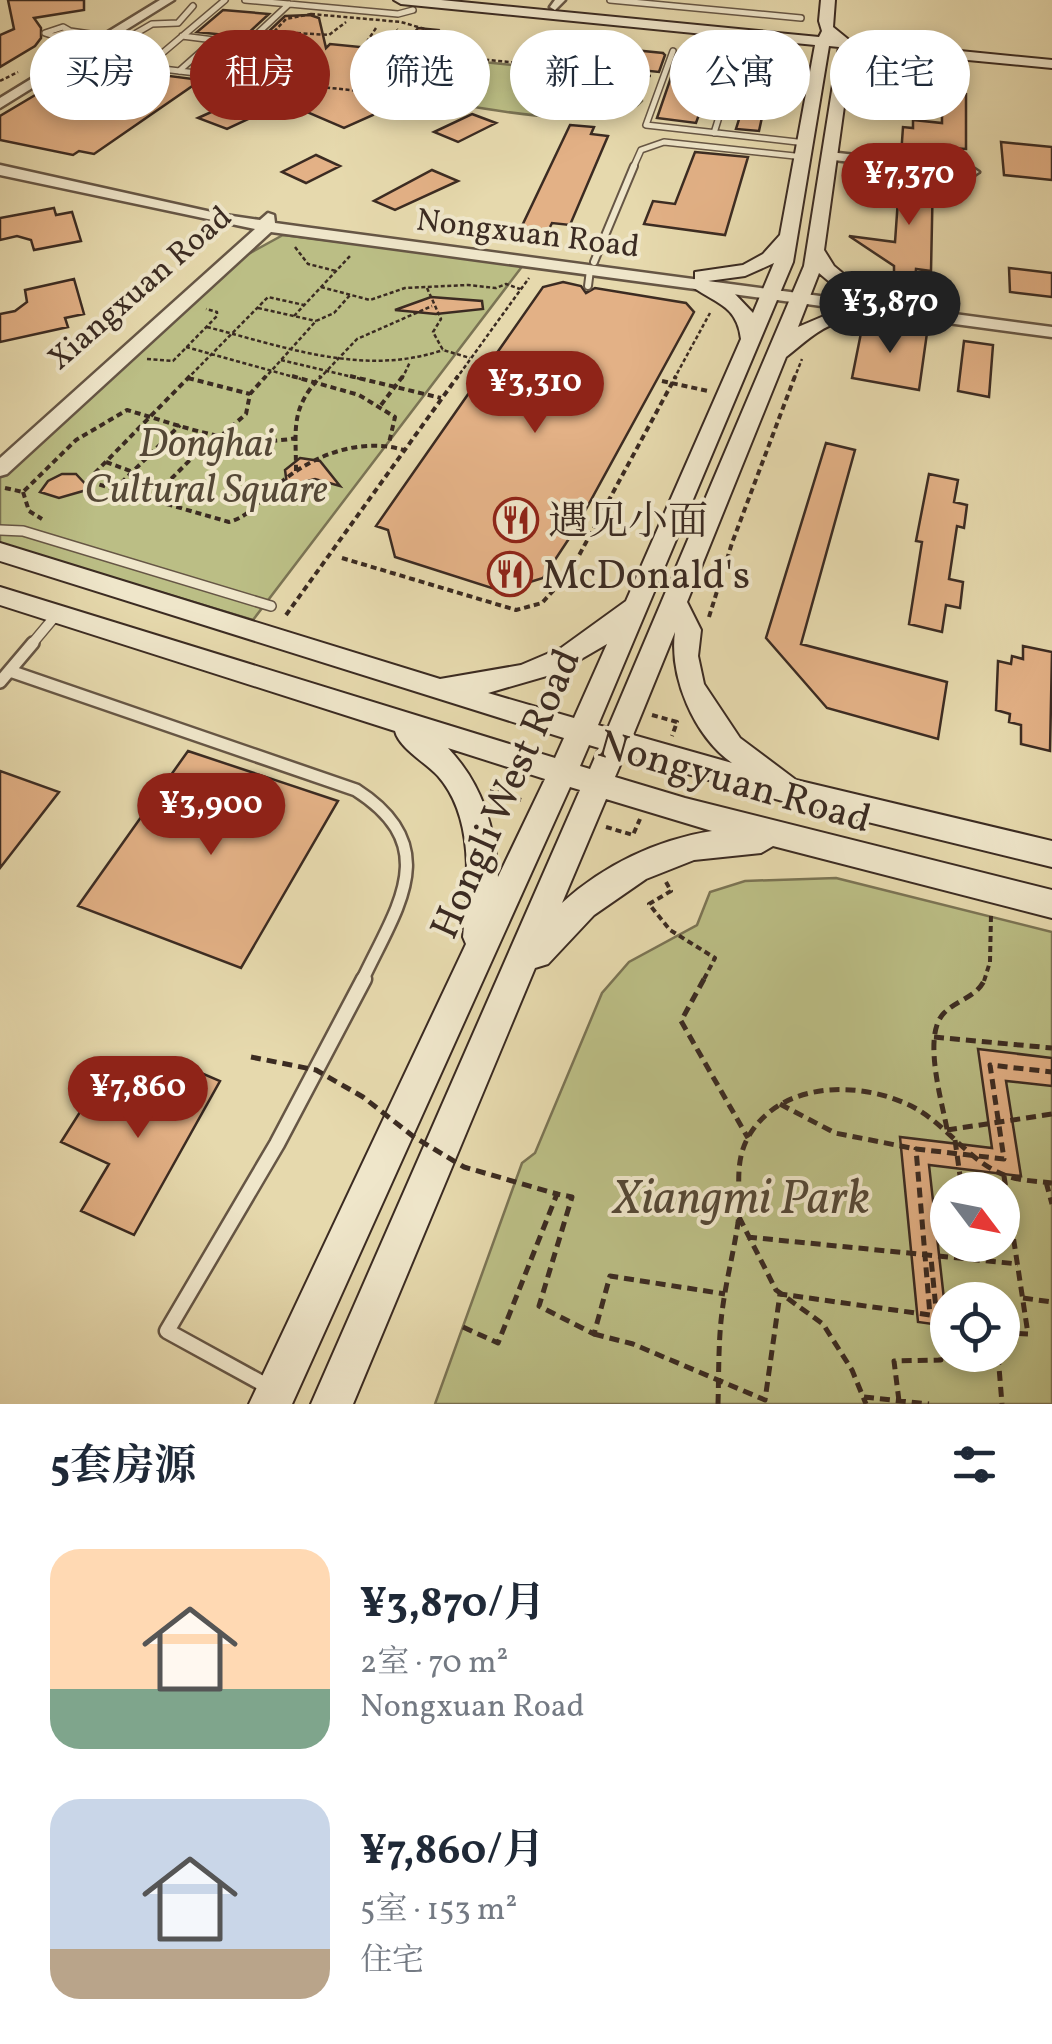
<!DOCTYPE html>
<html lang="zh">
<head>
<meta charset="utf-8">
<style>
	:root { --surface:#fff; --page:#f6f6f7; --text:#1f2937; --muted:#747a83; --accent:#8f2418 }
	body { margin:0; font-family:Vollkorn,"Noto Serif SC",serif; background:var(--page); color:var(--text); height:100vh; display:flex; flex-direction:column; font-size:38px; white-space:nowrap }
	* { box-sizing:border-box; margin:0 }
	p { font-size:32px; color:var(--muted) }
	.icon { flex:none; width:55px; height:55px; fill:none; stroke:currentColor; stroke-width:2; stroke-linecap:round; stroke-linejoin:round }
	.map { position:relative; height:1404px; overflow:hidden }
	.drawer { display:flex; flex-direction:column; background:var(--surface); flex:1 }
	.drawer>* { flex:none }
	.hud { position:absolute; left:30px; top:30px; width:992px; height:90px; display:flex; gap:20px }
	.needle { width:65px; rotate:122deg }
	.buttons { position:absolute; left:930px; top:1172px; display:grid; gap:20px }
	.buttons a { display:grid; place-items:center; width:90px; height:90px; border-radius:50%; background:var(--surface); box-shadow:0 5px 15px #0003; font-size:50px }
	.price { position:absolute; translate:-50% -85px; padding:0 22px; border-radius:35px; background:var(--accent); color:#fff; font-size:32px; line-height:65px; filter:drop-shadow(0 2px 5px #0008) }
	.price::after { content:''; position:absolute; left:50%; top:60px; width:30px; height:22px; margin-left:-15px; background:inherit; clip-path:polygon(0 0,100% 0,50% 100%) }
	.price.active { background:#222; color:#fff }
	ul { padding:0; list-style:none }
	li { display:flex; align-items:center; gap:30px; height:250px; padding:0 50px }
	li span { display:grid; place-items:center; flex:none; width:280px; height:200px; border-radius:30px; color:#555 }
	li>.icon { margin-inline-start:auto }
	span .icon { width:120px; height:120px; fill:#fffc; stroke-width:1 }
	li b { font-size:42px }
	h2 { display:flex; justify-content:space-between; align-items:center; height:120px; padding:0 50px; font-size:42px }
	.tag { padding:0 35px; border-radius:45px; background:var(--surface); box-shadow:0 5px 15px #0003; font-size:35px; line-height:90px }
	.tag.active { background:var(--accent); color:#fff }
	.map>svg:first-child { display:block }
</style>
</head>
<body>
<div class="map">
<svg width="1052" height="1404" viewBox="0 0 1052 1404">
	<rect width="100%" height="100%" fill="#e6d9ad"/>
	<filter id="stains"><feTurbulence type="fractalNoise" baseFrequency=".002" numOctaves="4"/><feColorMatrix values="0 0 0 0 .2 0 0 0 0 .09 0 0 0 0 .02 0 0 0 .5 -.17"/></filter>
	<radialGradient id="worn" r=".72"><stop offset=".6" stop-color="#630" stop-opacity="0"/><stop offset="1" stop-color="#630" stop-opacity=".3"/></radialGradient>
	<path fill="#bbbe85" stroke="#7b7454" stroke-width="2.5" fill-rule="evenodd" d="M 434,57 L 639,78 L 632,83 L 641,92 L 642,101 C 613,134 486,109 444,102 L 428,97 L 417,85 L 423,73 L 445,64 L 431,61 ZM 479,66 L 457,99 L 437,94 L 428,85 L 430,78 L 449,68 ZM 598,79 L 619,83 L 631,96 L 628,103 L 606,112 L 582,113 Z
		M 283,235 L 524,264 L 253,620 L 0,544 L 0,475 L 241,258 Z
		M 836,878 L 1052,932 L 1052,1404 L 435,1404 L 522,1163 L 535,1153 L 602,993 L 629,962 L 697,925 L 710,892 L 745,881 ZM 948,1190 L 1002,1190 L 1002,1245 L 948,1245 ZM 948,1300 L 1002,1300 L 1002,1355 L 948,1355 Z"/>
	<path fill="#e3b186" stroke="#3b2b22" stroke-width="2.5" d="M 8,0 L 84,0 L 84,10 L 34,18 L 41,28 L 41,38 L 35,46 L 0,67 L 0,35 L 14,29 Z
		M 223,10 L 269,14 L 244,37 L 197,32 Z
		M 310,15 L 319,18 L 326,48 L 330,44 L 400,51 L 418,28 L 438,30 L 373,115 L 344,128 L 284,102 L 227,129 L 198,118 L 256,92 L 231,67 L 285,16 Z
		M 574,44 L 663,53 L 665,55 L 659,72 L 563,62 Z
		M 678,57 L 718,61 L 696,123 L 657,118 Z
		M 756,65 L 773,67 L 759,131 L 736,129 Z
		M 79,69 L 140,79 L 146,73 L 201,80 L 94,154 L 79,151 L 73,155 L 0,140 L 0,116 Z
		M 942,91 L 966,94 L 966,149 L 952,148 L 952,156 L 933,154 L 933,160 L 901,156 L 903,127 L 913,128 L 913,120 L 942,123 Z
		M 472,114 L 496,123 L 458,142 L 434,132 Z
		M 570,125 L 594,127 L 591,134 L 608,136 L 570,225 L 552,223 L 548,231 L 521,228 Z
		M 1001,142 L 1052,147 L 1052,180 L 1004,175 Z
		M 695,152 L 748,157 L 725,235 L 644,224 L 653,201 L 675,204 Z
		M 316,155 L 340,166 L 306,183 L 282,172 Z
		M 432,170 L 458,181 L 395,210 L 374,201 Z
		M 900,171 L 933,175 L 931,271 L 916,269 L 915,279 L 894,276 L 894,266 L 849,236 L 895,242 Z
		M 54,208 L 56,215 L 72,212 L 81,241 L 34,250 L 31,240 L 17,236 L 0,240 L 0,218 Z
		M 1009,268 L 1052,273 L 1052,297 L 1010,292 Z
		M 74,279 L 84,314 L 65,318 L 68,327 L 0,342 L 0,314 L 15,311 L 27,302 L 25,290 Z
		M 563,282 L 581,286 L 586,293 L 595,288 L 686,303 L 694,312 L 574,531 L 543,578 L 501,591 L 395,557 L 388,530 L 376,526 L 543,287 Z
		M 431,297 L 482,301 L 483,309 L 436,314 L 395,310 Z
		M 863,323 L 927,333 L 919,390 L 852,378 Z
		M 964,341 L 993,345 L 989,397 L 958,391 Z
		M 826,443 L 855,450 L 801,644 L 947,682 L 938,739 L 827,708 L 766,638 Z
		M 300,458 L 320,461 L 340,486 L 315,479 L 303,482 L 289,499 L 285,470 Z
		M 62,474 L 76,474 L 90,489 L 59,498 L 40,492 L 48,481 Z
		M 929,474 L 958,480 L 954,502 L 967,505 L 964,528 L 957,526 L 949,579 L 963,582 L 960,608 L 946,605 L 942,632 L 909,624 L 922,542 L 916,541 Z
		M 1023,646 L 1052,652 L 1050,751 L 1021,744 L 1021,725 L 1009,722 L 1010,714 L 996,710 L 998,661 L 1011,664 L 1012,656 L 1023,659 Z
		M 188,751 L 338,801 L 241,968 L 78,906 Z
		M 0,771 L 59,792 L 0,868 Z
		M 978,1049 L 1052,1058 L 1052,1086 L 1006,1081 L 1021,1176 L 929,1165 L 947,1326 L 918,1322 L 900,1137 L 992,1148 Z
		M 171,1060 L 220,1081 L 134,1235 L 81,1211 L 109,1164 L 61,1142 L 99,1082 L 146,1102 Z"/>
	<g fill="none" stroke-linecap="round" stroke-linejoin="round">
		<defs>
			<path id="service-far4" d="M 225,0 L 146,67 L 213,75 L 289,4
				M 245,0 L 398,14 L 413,10
				M 610,0 L 801,18
				M 63,27 L 70,31 L 54,36 L 45,33 Z
				M 70,31 L 97,35
				M 182,36 L 246,44
				M 673,51 L 646,125 L 806,143
				M 78,55 L 95,57 L 152,24 L 178,23 L 193,6
				M 179,71 L 214,40
				M 714,133 L 736,62
				M 633,168 L 641,150 L 664,142 L 804,157"/>
			<path id="service-far3" d="M 594,262 L 634,166
				M 588,286 L 590,270"/>
			<path id="service-far2" d="M 0,530 L 23,531 L 271,606
				M 31,645 L 57,614"/>
			<path id="service-far1" d="M 10,671 L 356,790 C 445,847 396,908 362,981
				M 0,682 L 33,643"/>
			<path id="service" d="M 269,1387 L 167,1331 L 277,1144 L 364,979"/>
			<path id="minor" d="M 555,0 L 565,0 L 555,10 L 550,7 Z
				M 829,152 L 973,168 L 979,172 L 973,176 L 825,159 L 823,156 Z"/>
			<path id="tertiary" d="M 160,0 L 174,0 L 0,108 L 0,98 Z
				M 0,165 L 225,215 L 260,220 L 268,213 L 274,215 L 275,223 L 304,227 L 1052,327 L 1052,337 L 271,232 L 7,474 L 0,476 L 0,458 L 255,229 L 0,175 Z"/>
			<path id="secondary" d="M 394,0 L 441,0 L 819,37 L 822,31 L 819,21 L 821,0 L 835,0 L 833,27 L 849,40 L 1052,60 L 1052,68 L 852,49 L 824,250 L 834,266 L 852,281 L 897,298 L 900,302 L 896,306 L 902,311 C 887,323 858,316 839,322 C 817,329 803,344 786,357 L 687,602 L 701,630 L 698,656 L 704,684 L 740,738 L 796,780 L 1052,841 L 1052,867 L 786,802 L 624,756 L 615,777 L 685,798 L 1052,890 L 1052,918 L 773,846 L 761,853 L 694,860 L 646,879 L 594,915 L 548,964 L 535,968 L 353,1404 L 311,1404 L 580,790 L 570,787 L 292,1404 L 249,1404 L 466,944 L 463,937 C 468,885 475,818 438,776 C 425,762 399,748 395,731 L 0,605 L 0,587 L 555,758 L 564,738 L 0,561 L 0,543 L 440,679 L 521,665 L 561,648 L 626,601 L 741,339 C 737,303 712,303 689,284 L 695,279 L 695,272 L 743,265 L 763,254 L 780,235 L 815,45 L 401,4 ZM 829,46 L 839,47 L 804,266 L 608,728 L 598,725 L 793,262 ZM 774,263 L 753,313 L 734,293 L 708,281 L 745,276 ZM 819,273 L 838,289 L 880,305 L 838,310 L 798,327 ZM 675,632 C 669,677 694,736 732,763 L 633,735 ZM 607,644 L 574,718 L 488,693 L 557,673 ZM 589,745 L 599,748 L 590,769 L 580,766 ZM 448,748 L 545,779 L 498,877 C 495,828 483,785 448,748 ZM 606,799 L 712,831 C 656,840 604,865 562,903 Z"/>
		</defs>
		<use href="#service-far4" stroke="#665645" stroke-width="8"/>
		<use href="#service-far3" stroke="#665645" stroke-width="10"/>
		<use href="#service-far2" stroke="#665645" stroke-width="12"/>
		<use href="#service-far1" stroke="#665645" stroke-width="16"/>
		<use href="#service" stroke="#665645" stroke-width="19"/>
		<use href="#minor" stroke="#665645" stroke-width="5"/>
		<use href="#tertiary" stroke="#665645" stroke-width="5"/>
		<use href="#secondary" stroke="#3b2b22" stroke-width="4"/>
		<path stroke="#3b2b22" stroke-width="2.5" stroke-dasharray="4 2.5" stroke-linecap="butt" d="M 311,14 L 401,22 L 442,34 L 397,90 L 388,94 L 246,79 L 234,74 L 286,19 Z
			M 376,28 L 366,43 L 391,48
			M 297,33 L 329,35 L 346,22
			M 427,54 L 652,76
			M 0,81 L 18,72
			M 355,93 L 404,38 L 397,29
			M 295,247 L 308,264 L 336,271
			M 321,287 L 370,300 L 405,288 L 468,285 L 496,288 L 506,284 L 520,289
			M 427,288 L 441,319 L 433,332 L 443,350 L 470,358
			M 258,308 L 316,321
			M 294,316 L 350,256
			M 207,327 C 285,347 364,377 443,350
			M 186,347 L 301,379
			M 147,359 L 173,361 L 217,316 L 217,312 L 206,309
			M 281,360 L 361,379
			M 188,378 L 192,379
			M 187,379 L 268,297 L 304,305
			M 264,379 L 316,321 L 334,313 L 351,294
			M 319,379 L 357,339 L 432,306
			M 402,379 L 410,362
			M 456,379 L 529,278
			M 674,379 L 710,313
			M 794,379 L 802,359"/>
		<path stroke="#3b2b22" stroke-width="4" stroke-dasharray="6 4" stroke-linecap="butt" d="M 190,376 L 87,481 L 229,522 C 251,516 261,498 279,484 C 313,455 360,437 404,450
			M 292,376 L 359,395 L 395,417 L 389,443
			M 350,376 L 441,398
			M 188,378 L 250,394
			M 662,381 L 708,391
			M 381,405 L 403,376
			M 223,434 L 246,414 L 250,394 L 266,376
			M 106,462 L 133,472
			M 296,471 C 296,428 290,409 321,376
			M 5,488 L 23,492 L 76,440 L 127,410 C 182,426 238,449 296,438
			M 114,490 L 180,425
			M 23,492 L 29,511 L 42,519
			M 150,500 L 214,436
			M 342,558 L 516,610 L 542,603 L 570,572 L 676,376
			M 286,615 L 458,376
			M 709,617 L 732,543 L 795,376
			M 652,715 L 677,722 L 672,736
			M 498,777 L 492,790 L 521,800
			M 606,827 L 633,835 L 640,819
			M 666,882 L 671,891 L 649,904 L 670,930 L 715,958 L 703,981
			M 984,981 L 990,962 L 991,915"/>
		<path stroke="#3b2b22" stroke-width="5" stroke-dasharray="10 6" stroke-linecap="butt" d="M 704,979 L 681,1021 L 748,1138
			M 934,1037 L 1052,1048
			M 780,1104 L 835,1133 L 916,1149
			M 947,1129 C 942,1102 922,1035 944,1013 C 958,999 976,998 985,979
			M 947,1130 L 1052,1114
			M 955,1140 L 962,1190
			M 1046,1182 L 1052,1204
			M 739,1217 L 776,1290 L 823,1324 L 852,1370 L 866,1404
			M 747,1237 L 1018,1264
			M 970,1245 L 972,1259
			M 1023,1298 L 1052,1302
			M 463,1327 L 498,1343 L 557,1194 L 572,1197 L 539,1306 L 594,1334 L 610,1276 L 725,1294
			M 1002,1333 L 1028,1334 L 1004,1176
			M 998,1355 L 1002,1404
			M 864,1397 L 929,1404
			M 899,1401 L 894,1361 L 941,1360 L 931,1258
			M 718,1404 C 719,1371 718,1338 723,1305 C 727,1277 734,1250 738,1223 C 742,1191 732,1163 750,1134 C 784,1079 865,1081 915,1108 C 949,1127 970,1163 1007,1176 C 1021,1181 1037,1181 1052,1183"/>
		<use href="#service-far4" stroke="#efe6ca" stroke-width="5"/>
		<use href="#service-far3" stroke="#efe6ca" stroke-width="6"/>
		<use href="#service-far2" stroke="#efe6ca" stroke-width="9"/>
		<use href="#service-far1" stroke="#efe6ca" stroke-width="11"/>
		<use href="#service" stroke="#efe6ca" stroke-width="14"/>
		<use href="#minor" fill="#efe6ca" fill-rule="evenodd"/>
		<use href="#tertiary" fill="#efe6ca" fill-rule="evenodd"/>
		<use href="#secondary" fill="#efe6ca" fill-rule="evenodd"/>
		<path stroke="#3b2b22" stroke-width="5" stroke-dasharray="10 6" stroke-linecap="butt" d="M 251,1057 L 316,1070 L 363,1097 L 414,1137 L 464,1167 L 557,1194
			M 594,1334 L 633,1344 L 765,1400 L 780,1294 L 930,1315 L 916,1149 L 1004,1159 L 990,1065 L 1052,1072"/>
	</g>
	<defs>
		<symbol id="restaurant-ring" viewBox="-11 -11 22 22"><circle r="9.5" fill="#efe6ca" stroke="#8f2418" stroke-width="1.5"/><path d="M-5-6h1v4h1v-4h1v4h1v-4h1v5L-1.5 .5V6h-2V.5L-5-1ZM5-6V6H3V1.5H1.5Q1.5-4 5-6Z" fill="#8f2418"/></symbol>
	</defs>
	<g fill-rule="evenodd">
		<use href="#restaurant-ring" x="491" y="495" width="50" height="50"/>
		<use href="#restaurant-ring" x="485" y="549" width="50" height="50"/>
	</g>
	<g text-anchor="middle" stroke-width="8" stroke-linejoin="round" paint-order="stroke">
		<g font-size="32" fill="#3b2b22" stroke="#efe6ca">
			<text transform="translate(528 232) rotate(7)" y="11">Nongxuan Road</text>
			<text transform="translate(139 287) rotate(-41)" y="11">Xiangxuan Road</text>
		</g>
		<g font-size="40" font-style="italic" fill="#554836" stroke="#efe6ca">
			<text x="206" y="456">Donghai<tspan x="206" dy="46">Cultural Square</tspan></text>
		</g>
		<g font-size="40" fill="#3b2b22" stroke="#efe6ca" text-anchor="start">
			<text x="548" y="534">遇见小面</text>
			<text x="542" y="588">McDonald's</text>
		</g>
		<g font-size="40" fill="#3b2b22" stroke="#efe6ca">
			<text transform="translate(735 780) rotate(16)" y="14">Nongyuan Road</text>
			<text transform="translate(504 793) rotate(-66)" y="14">Hongli West Road</text>
		</g>
		<g font-size="48" font-style="italic" fill="#554836" stroke="#efe6ca">
			<text x="741" y="1213">Xiangmi Park</text>
		</g>
	</g>
	<rect width="100%" height="100%" filter="url(#stains)"/>
	<rect width="100%" height="100%" fill="url(#worn)"/>
</svg>
<div class="buttons">
<a><svg class="needle" viewBox="-14 -14 28 28"><path d="M0-13l5 13h-10z" fill="#e53935"/><path d="M0 13l5-13h-10z" fill="#747a83"/></svg></a>
<a><svg class="icon" aria-label="locate" viewBox="0 0 24 24"><circle cx="12" cy="12" r="6"/><path d="M12 2v4M12 18v4M2 12h4M18 12h4"/></svg></a>
</div>
<b class="price" style="left:909px;top:228px">¥7,370</b>
<b class="price active" style="left:890px;top:356px">¥3,870</b>
<b class="price" style="left:535px;top:436px">¥3,310</b>
<b class="price" style="left:211px;top:858px">¥3,900</b>
<b class="price" style="left:138px;top:1141px">¥7,860</b>
<div class="hud">
<a class="tag">买房</a>
<a class="tag active">租房</a>
<a class="tag">筛选</a>
<a class="tag">新上</a>
<a class="tag">公寓</a>
<a class="tag">住宅</a>
</div>
</div>
<section class="drawer">
<h2>5套房源<svg class="icon" aria-label="filters" viewBox="0 0 24 24"><path d="M4 7h16M4 17h16"/><circle cx="9" cy="7" r="2"/><circle cx="15" cy="17" r="2"/></svg></h2>
<ul>
<li><span style="background:linear-gradient(#ffd9b3 70%,#7fa58c 0)"><svg class="icon" aria-label="home" viewBox="0 0 24 24"><path d="M3 11l9-7 9 7M6 9v11h12V9"/></svg></span><div><b>¥3,870/月</b><p>2室 · 70 m²</p><p>Nongxuan Road</p></div></li>
<li><span style="background:linear-gradient(#c9d6e8 75%,#b9a48a 0)"><svg class="icon" aria-label="home" viewBox="0 0 24 24"><path d="M3 11l9-7 9 7M6 9v11h12V9"/></svg></span><div><b>¥7,860/月</b><p>5室 · 153 m²</p><p>住宅</p></div></li>
</ul>
</section>
</body>
</html>
